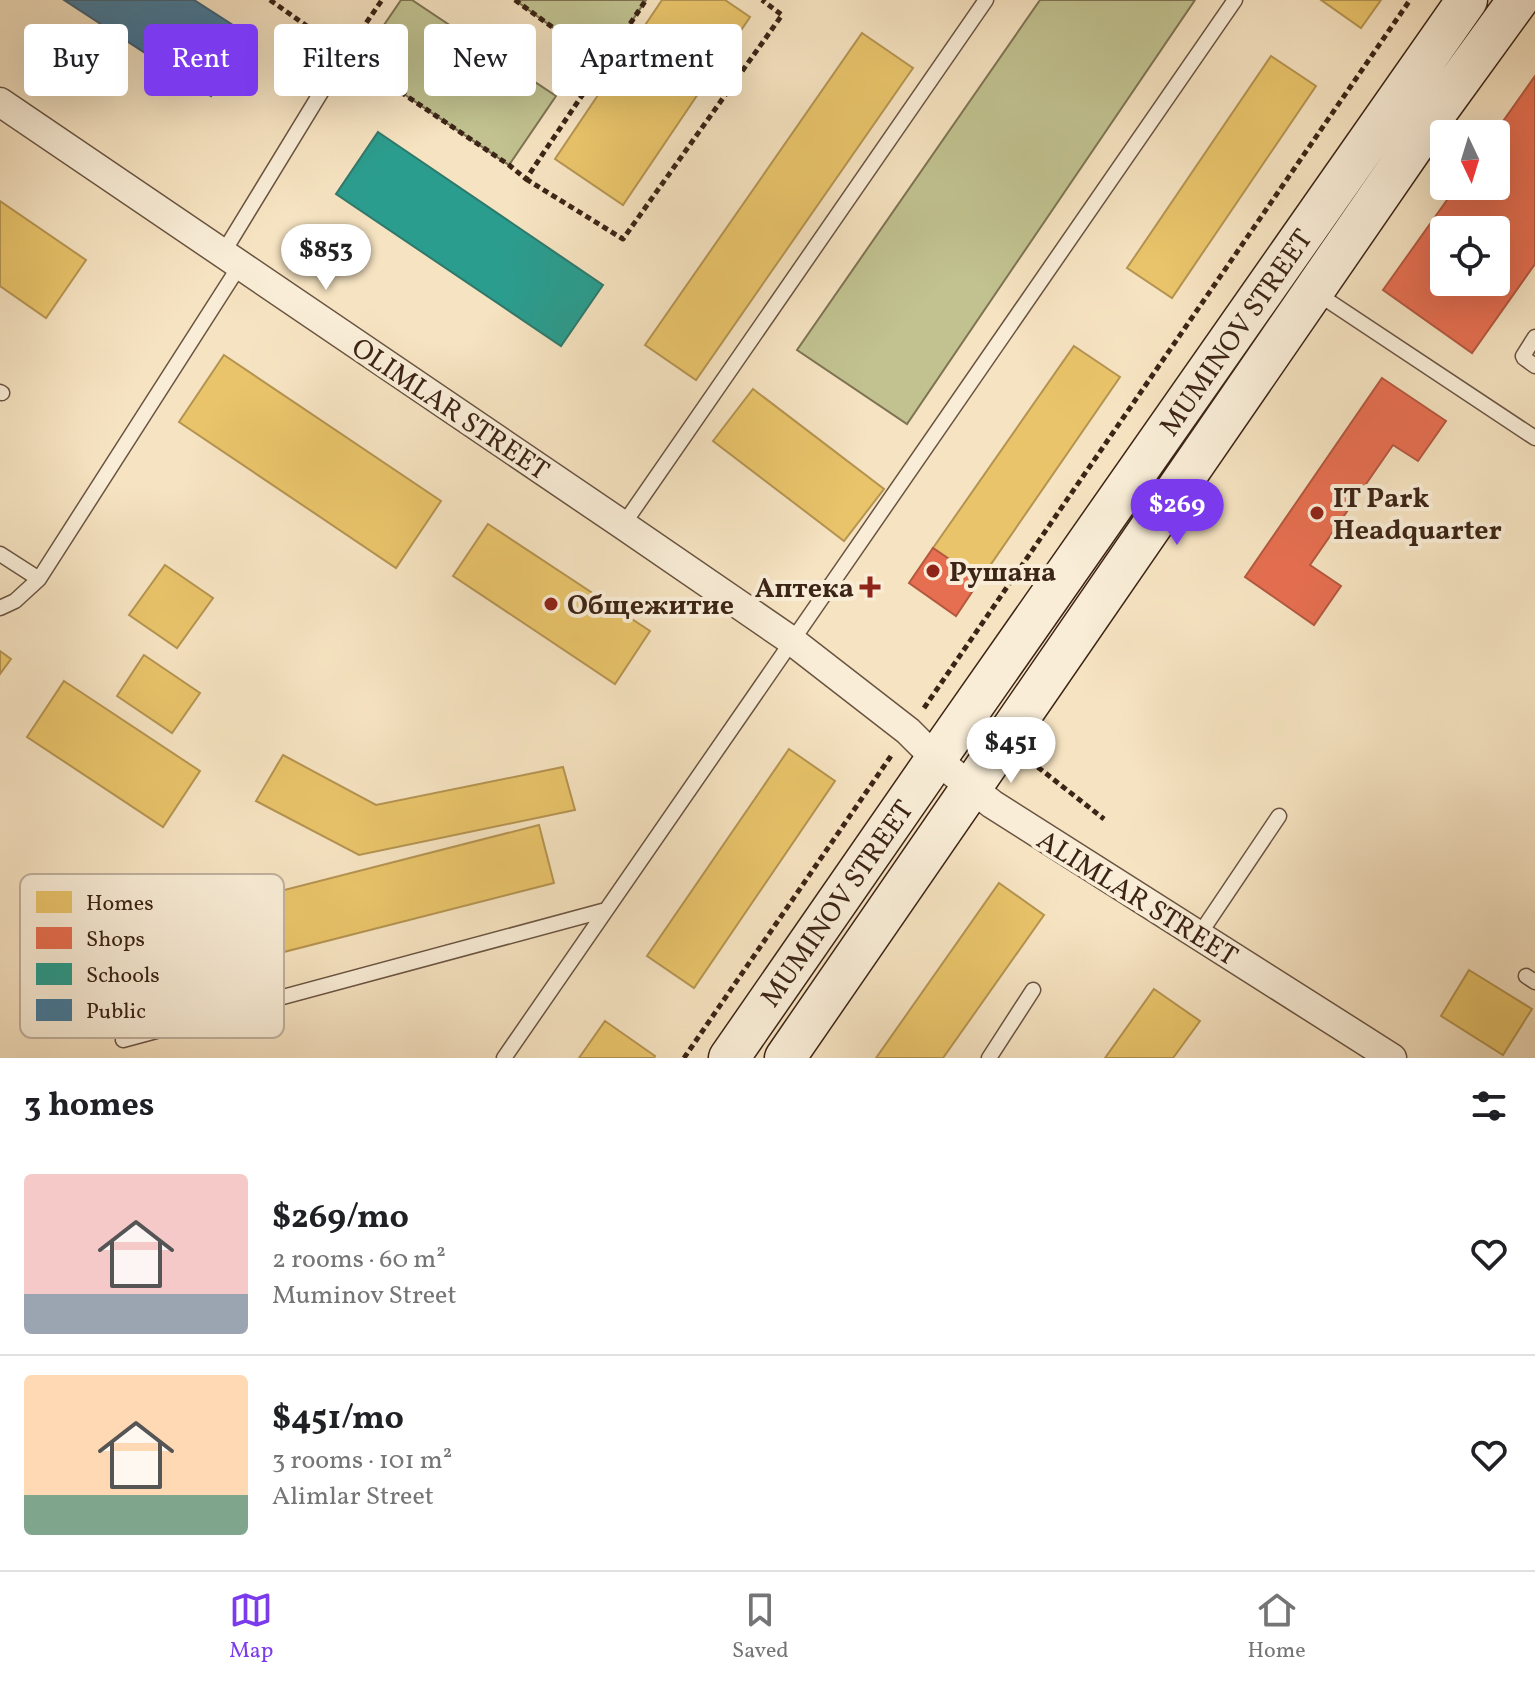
<!DOCTYPE html>
<html lang="en">
<head>
<meta charset="utf-8">
<style>
	:root { --surface:#fff; --page:#f6f6f6; --text:#202124; --muted:#757577; --line:#e0e0e0; --accent:#7c3aed }
	body { margin:0; font-family:Vollkorn,serif; background:var(--page); color:var(--text); height:100vh; display:flex; flex-direction:column; font-size:30px; white-space:nowrap }
	* { box-sizing:border-box; margin:0 }
	p { font-size:26px; color:var(--muted) }
	.icon { flex:none; width:44px; height:44px; fill:none; stroke:currentColor; stroke-width:2; stroke-linecap:round; stroke-linejoin:round }
	.map { position:relative; height:1058px; overflow:hidden }
	.details { display:flex; flex-direction:column; background:var(--surface); flex:1 }
	.details>* { flex:none }
	.banner { position:absolute; left:24px; top:24px; width:800px; height:72px; display:flex; gap:16px }
	.needle { width:52px; rotate:176deg }
	.controls { position:absolute; left:1430px; top:120px; display:grid; gap:16px }
	.controls a { display:grid; place-items:center; width:80px; height:80px; border-radius:8px; background:var(--surface); box-shadow:0 8px 32px #0002; font-size:40px }
	.price { position:absolute; translate:-50% -68px; padding:0 18px; border-radius:28px; background:#fff; color:#222; font-size:26px; line-height:52px; filter:drop-shadow(0 2px 4px #0008) }
	.price::after { content:''; position:absolute; left:50%; top:48px; width:24px; height:18px; margin-left:-12px; background:inherit; clip-path:polygon(0 0,100% 0,50% 100%) }
	.price.active { background:var(--accent); color:#fff }
	ul { padding:0; list-style:none }
	li { display:flex; align-items:center; gap:24px; height:200px; padding:0 24px }
	li+li { border-top:2px solid var(--line) }
	li span { display:grid; place-items:center; flex:none; width:224px; height:160px; border-radius:8px; color:#555 }
	li>.icon { margin-inline-start:auto }
	span .icon { width:96px; height:96px; fill:#fffc; stroke-width:1 }
	li b { font-size:34px }
	h2 { display:flex; justify-content:space-between; align-items:center; height:96px; padding:0 24px; font-size:34px }
	.pill { padding:0 28px; border-radius:8px; background:var(--surface); box-shadow:0 8px 32px #0002; font-size:28px; line-height:72px }
	.pill.active { background:var(--accent); color:#fff }
	.tab-bar { display:flex; justify-content:space-around; align-items:center; height:112px; border-top:2px solid var(--line); background:var(--surface); font-size:22px; color:var(--muted) }
	.tab-bar a { display:grid; justify-items:center; gap:4px }
	.tab-bar .active { color:var(--accent) }
	.map>svg:first-child { display:block }
</style>
</head>
<body>
<div class="map">
<svg width="1535" height="1058" viewBox="0 0 1535 1058">
	<rect width="100%" height="100%" fill="#f6e3c1"/>
	<filter id="stains"><feTurbulence type="fractalNoise" baseFrequency=".0025" numOctaves="4"/><feColorMatrix values="0 0 0 0 .2 0 0 0 0 .09 0 0 0 0 .02 0 0 0 .5 -.17"/></filter>
	<radialGradient id="worn" r=".72"><stop offset=".6" stop-color="#630" stop-opacity="0"/><stop offset="1" stop-color="#630" stop-opacity=".3"/></radialGradient>
	<path fill="#c1c290" stroke="#7e7353" stroke-width="2" d="M 401,0 L 412,0 L 556,96 L 509,165 L 358,63 Z
		M 515,0 L 646,0 L 603,64 Z
		M 1040,0 L 1195,0 L 907,424 L 797,350 Z"/>
	<path fill="#e9c46a" stroke="#b59451" stroke-width="2" d="M 662,0 L 725,0 L 750,17 L 623,205 L 555,159 Z
		M 1321,0 L 1381,0 L 1361,28 Z
		M 862,33 L 913,68 L 696,380 L 645,345 Z
		M 1271,56 L 1316,86 L 1172,298 L 1127,268 Z
		M 0,201 L 86,260 L 46,318 L 0,286 Z
		M 1074,346 L 1120,377 L 980,580 L 933,548 Z
		M 224,355 L 441,501 L 396,568 L 179,422 Z
		M 753,389 L 884,489 L 844,541 L 713,441 Z
		M 488,524 L 650,631 L 615,684 L 453,576 Z
		M 165,565 L 213,598 L 177,648 L 129,615 Z
		M 0,651 L 11,659 L 0,674 Z
		M 144,655 L 200,693 L 172,733 L 117,696 Z
		M 64,681 L 200,771 L 163,827 L 27,737 Z
		M 789,749 L 835,781 L 694,988 L 647,956 Z
		M 283,755 L 376,805 L 563,767 L 575,810 L 359,855 L 256,801 Z
		M 539,825 L 554,883 L 182,978 L 167,920 Z
		M 999,883 L 1044,915 L 943,1058 L 876,1058 Z
		M 1469,970 L 1532,1009 L 1503,1055 L 1441,1016 Z
		M 1154,989 L 1200,1021 L 1173,1058 L 1105,1058 Z
		M 605,1021 L 655,1056 L 654,1058 L 579,1058 Z"/>
	<path fill="#e76f51" stroke="#b4583f" stroke-width="2" fill-rule="evenodd" d="M 1535,76 L 1535,264 L 1472,353 L 1383,290 L 1457,186 L 1496,186 L 1496,134 L 1494,134 ZM 1444,230 L 1496,230 L 1496,282 L 1444,282 Z
		M 1382,378 L 1446,421 L 1418,461 L 1393,445 L 1310,565 L 1341,586 L 1314,625 L 1245,577 Z
		M 933,548 L 980,580 L 956,616 L 909,583 Z"/>
	<path fill="#2a9d8f" stroke="#2f796b" stroke-width="2" d="M 378,132 L 603,285 L 561,346 L 336,194 Z"/>
	<path fill="#457b9d" stroke="#426174" stroke-width="2" d="M 64,0 L 194,0 L 250,36 L 211,96 Z"/>
	<g fill="none" stroke-linecap="round" stroke-linejoin="round">
		<defs>
			<path id="service" d="M 223,253 L 345,53
				M 1315,292 L 1535,438
				M 1535,337 L 1523,356 L 1524,358 L 1535,366
				M 0,392 L 2,393
				M 623,525 L 986,0
				M 0,554 L 39,579
				M 0,608 L 15,601 L 39,579 L 240,265
				M 1199,935 L 1279,816
				M 1526,976 L 1535,982
				M 123,1040 L 606,910
				M 504,1058 L 1235,0
				M 989,1058 L 1033,990"/>
			<path id="minor" d="M 0,102 L 623,525 L 792,641 L 908,731 L 936,759 L 992,804 L 1392,1058"/>
			<path id="secondary" d="M 729,1058 L 936,759 L 1467,0
				M 785,1058 L 1441,106 L 1518,0"/>
		</defs>
		<use href="#service" stroke="#6a5441" stroke-width="17"/>
		<use href="#minor" stroke="#6a5441" stroke-width="31"/>
		<use href="#secondary" stroke="#3c2416" stroke-width="43"/>
		<path stroke="#3c2416" stroke-width="5" stroke-dasharray="6 4" stroke-linecap="butt" d="M 270,0 L 328,41
			M 515,0 L 603,64
			M 355,39 L 382,0
			M 359,64 L 509,165 L 526,179 L 646,0
			M 526,179 L 623,239 L 782,15 L 762,0
			M 924,708 L 1410,0
			M 1030,761 L 1104,819
			M 684,1058 L 893,753"/>
		<use href="#service" stroke="#f9edd7" stroke-width="14"/>
		<use href="#minor" stroke="#f9edd7" stroke-width="28"/>
		<use href="#secondary" stroke="#f9edd7" stroke-width="40"/>
	</g>
	<g fill="#8f2418" stroke="#f9edd7" stroke-width="3">
		<circle cx="1317" cy="513" r="8"/>
		<circle cx="933" cy="571" r="8"/>
		<path d="M866 575h8v8h8v8h-8v8h-8v-8h-8v-8h8z"/>
		<circle cx="551" cy="604" r="8"/>
	</g>
	<g text-anchor="middle" stroke-width="8" stroke-linejoin="round" paint-order="stroke">
		<g font-size="28" fill="#3c2416" stroke="#f9edd7">
			<text transform="translate(1235 332) rotate(-55)" y="10">MUMINOV STREET</text>
			<text transform="translate(451 408) rotate(34)" y="10">OLIMLAR STREET</text>
			<text transform="translate(1138 897) rotate(32)" y="10">АLIMLAR STREET</text>
			<text transform="translate(836 903) rotate(-55)" y="10">MUMINOV STREET</text>
		</g>
		<g font-size="28" font-weight="bold" fill="#3c2416" stroke="#f9edd7" text-anchor="start">
			<text x="1333" y="507">IT Park<tspan x="1333" dy="32">Headquarter</tspan></text>
			<text x="949" y="581">Рушана</text>
			<text x="854" y="597" text-anchor="end">Аптека</text>
			<text x="567" y="614">Общежитие</text>
		</g>
	</g>
	<rect x="20" y="874" width="264" height="164" rx="12" fill="#f9edd7" stroke="#c0b19d" stroke-width="2"/>
	<rect x="36" y="891" width="36" height="22" fill="#e9c46a"/>
	<rect x="36" y="927" width="36" height="22" fill="#e76f51"/>
	<rect x="36" y="963" width="36" height="22" fill="#2a9d8f"/>
	<rect x="36" y="999" width="36" height="22" fill="#457b9d"/>
	<g font-size="22" fill="#3c2416">
		<text x="86" y="910">Homes</text>
		<text x="86" y="946">Shops</text>
		<text x="86" y="982">Schools</text>
		<text x="86" y="1018">Public</text>
	</g>
	<rect width="100%" height="100%" filter="url(#stains)"/>
	<rect width="100%" height="100%" fill="url(#worn)"/>
</svg>
<div class="controls">
<a><svg class="needle" viewBox="-14 -14 28 28"><path d="M0-13l5 13h-10z" fill="#e53935"/><path d="M0 13l5-13h-10z" fill="#757577"/></svg></a>
<a><svg class="icon" aria-label="locate" viewBox="0 0 24 24"><circle cx="12" cy="12" r="6"/><path d="M12 2v4M12 18v4M2 12h4M18 12h4"/></svg></a>
</div>
<b class="price" style="left:326px;top:292px">$853</b>
<b class="price active" style="left:1177px;top:547px">$269</b>
<b class="price" style="left:1011px;top:785px">$451</b>
<div class="banner">
<a class="pill">Buy</a>
<a class="pill active">Rent</a>
<a class="pill">Filters</a>
<a class="pill">New</a>
<a class="pill">Apartment</a>
</div>
</div>
<section class="details">
<h2>3 homes<svg class="icon" aria-label="filters" viewBox="0 0 24 24"><path d="M4 7h16M4 17h16"/><circle cx="9" cy="7" r="2"/><circle cx="15" cy="17" r="2"/></svg></h2>
<ul>
<li><span style="background:linear-gradient(#f6c9c9 75%,#9aa5b1 0)"><svg class="icon" aria-label="home" viewBox="0 0 24 24"><path d="M3 11l9-7 9 7M6 9v11h12V9"/></svg></span><div><b>$269/mo</b><p>2 rooms · 60 m²</p><p>Muminov Street</p></div><svg class="icon" aria-label="heart" viewBox="0 0 24 24"><path d="M12 20l-8-8c-3-5 5-10 8-4 3-6 11-1 8 4z"/></svg></li>
<li><span style="background:linear-gradient(#ffd9b3 75%,#7fa58c 0)"><svg class="icon" aria-label="home" viewBox="0 0 24 24"><path d="M3 11l9-7 9 7M6 9v11h12V9"/></svg></span><div><b>$451/mo</b><p>3 rooms · 101 m²</p><p>Аlimlar Street</p></div><svg class="icon" aria-label="heart" viewBox="0 0 24 24"><path d="M12 20l-8-8c-3-5 5-10 8-4 3-6 11-1 8 4z"/></svg></li>
</ul>
</section>
<nav class="tab-bar">
<a class="active"><svg class="icon" aria-label="map" viewBox="0 0 24 24"><path d="M3 6l6-2 6 2 6-2v14l-6 2-6-2-6 2zM9 4v14M15 6v14"/></svg>Map</a>
<a><svg class="icon" aria-label="saved" viewBox="0 0 24 24"><path d="M7 4h10v16l-5-4-5 4z"/></svg>Saved</a>
<a><svg class="icon" aria-label="home" viewBox="0 0 24 24"><path d="M3 11l9-7 9 7M6 9v11h12V9"/></svg>Home</a>
</nav>
</body>
</html>
